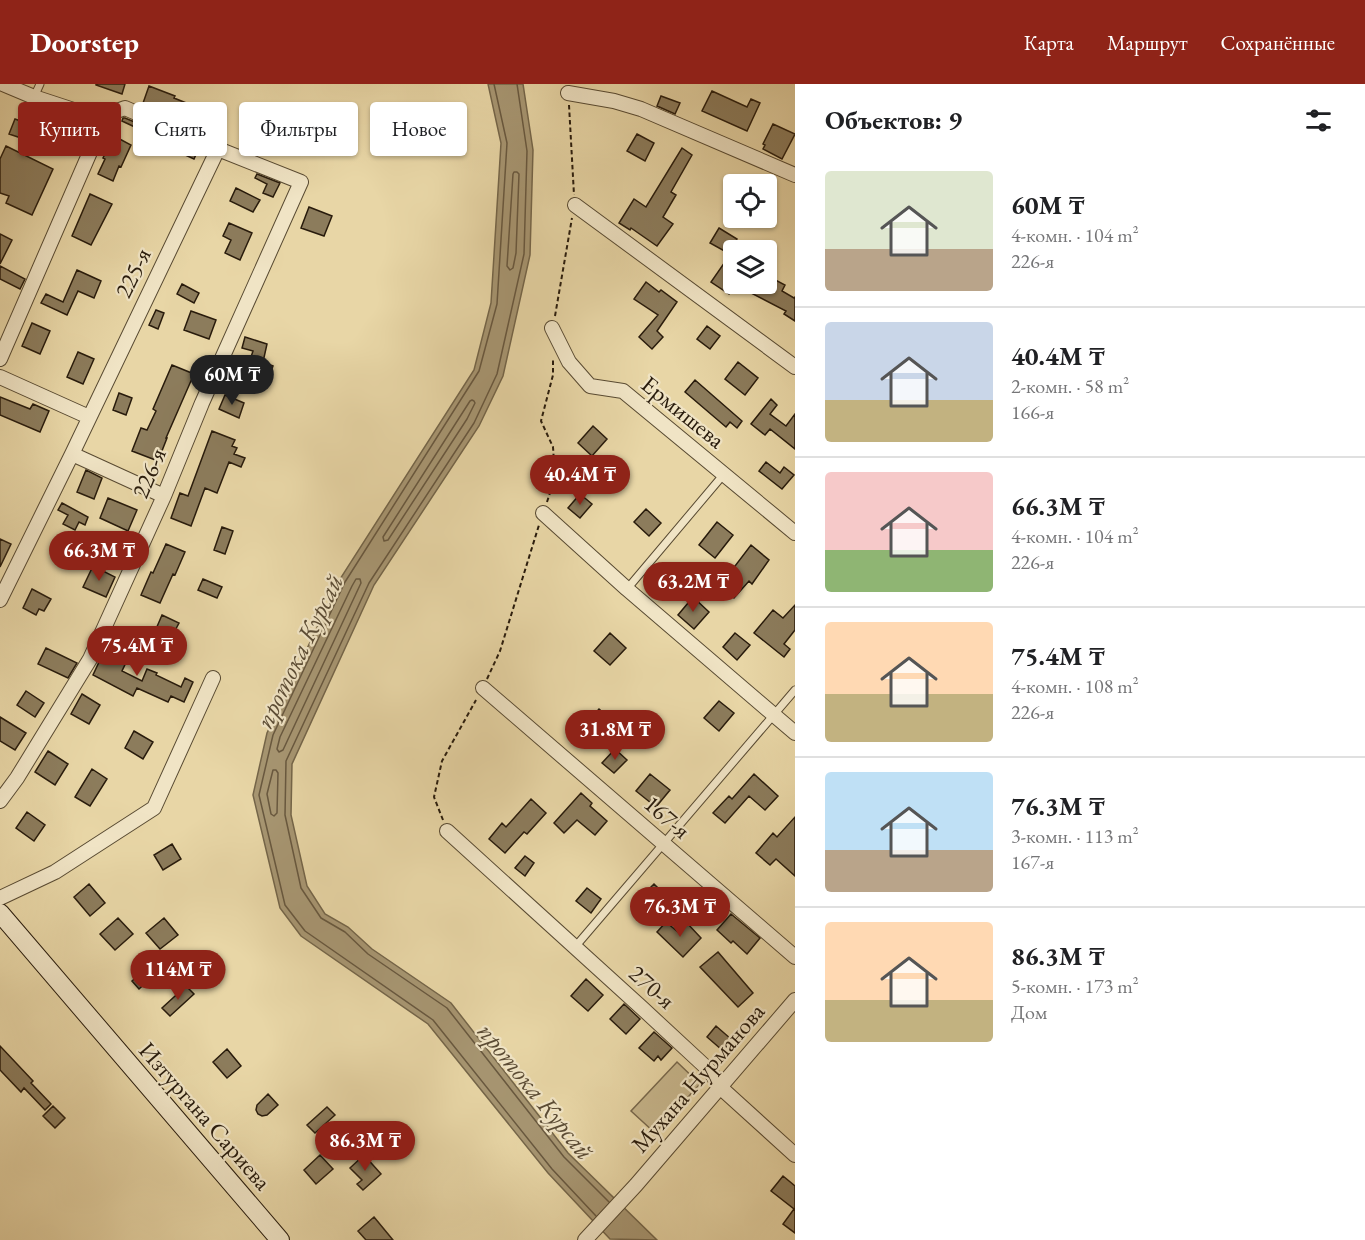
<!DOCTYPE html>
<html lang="ru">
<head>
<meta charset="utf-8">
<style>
	:root { --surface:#fff; --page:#f6f6f6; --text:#202124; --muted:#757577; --line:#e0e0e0; --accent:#8f2418 }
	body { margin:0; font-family:"EB Garamond",serif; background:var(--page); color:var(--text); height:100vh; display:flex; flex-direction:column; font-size:22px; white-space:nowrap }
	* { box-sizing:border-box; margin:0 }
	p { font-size:20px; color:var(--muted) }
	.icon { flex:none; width:33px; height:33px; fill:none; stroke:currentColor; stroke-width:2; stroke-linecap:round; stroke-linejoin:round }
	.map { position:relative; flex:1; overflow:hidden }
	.drawer { display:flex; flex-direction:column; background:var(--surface); width:570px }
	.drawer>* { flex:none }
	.top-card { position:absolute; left:18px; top:18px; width:570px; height:54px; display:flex; gap:12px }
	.buttons { position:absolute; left:723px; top:90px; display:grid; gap:12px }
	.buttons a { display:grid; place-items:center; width:54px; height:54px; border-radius:6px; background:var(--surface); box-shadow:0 2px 4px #0004; font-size:30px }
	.price { position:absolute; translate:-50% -51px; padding:0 14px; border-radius:21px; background:var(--accent); color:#fff; font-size:20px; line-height:39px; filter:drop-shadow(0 2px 3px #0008) }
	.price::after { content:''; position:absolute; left:50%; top:36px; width:18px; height:14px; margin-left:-9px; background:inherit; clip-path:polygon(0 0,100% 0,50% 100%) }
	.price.on { background:#222; color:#fff }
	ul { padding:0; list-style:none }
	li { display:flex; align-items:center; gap:18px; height:150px; padding:0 30px }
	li+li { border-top:2px solid var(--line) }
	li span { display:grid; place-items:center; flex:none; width:168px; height:120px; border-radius:6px; color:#555 }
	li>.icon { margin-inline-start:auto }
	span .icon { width:72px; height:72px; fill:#fffc; stroke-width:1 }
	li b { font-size:26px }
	h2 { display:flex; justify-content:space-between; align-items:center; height:72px; padding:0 30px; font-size:26px }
	.pill { padding:0 21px; border-radius:6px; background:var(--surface); box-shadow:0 2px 4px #0004; font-size:21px; line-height:54px }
	.pill.on { background:var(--accent); color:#fff }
	header { display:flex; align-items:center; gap:36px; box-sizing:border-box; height:84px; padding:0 30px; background:var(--accent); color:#fff }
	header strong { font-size:28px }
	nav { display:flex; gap:33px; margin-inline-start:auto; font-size:21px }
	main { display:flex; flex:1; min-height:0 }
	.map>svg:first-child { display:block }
</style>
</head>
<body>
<header>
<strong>Doorstep</strong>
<nav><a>Карта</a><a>Маршрут</a><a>Сохранённые</a></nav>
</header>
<main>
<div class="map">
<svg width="795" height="1156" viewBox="0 0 795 1156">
	<rect width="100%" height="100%" fill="#e8d6a6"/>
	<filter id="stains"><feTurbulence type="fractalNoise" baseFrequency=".00333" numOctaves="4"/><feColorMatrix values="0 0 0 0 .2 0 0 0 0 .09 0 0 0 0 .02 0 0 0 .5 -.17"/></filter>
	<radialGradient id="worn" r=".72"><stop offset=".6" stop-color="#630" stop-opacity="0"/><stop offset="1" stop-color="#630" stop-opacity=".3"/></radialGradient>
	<path fill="#c7b68c" stroke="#78684c" stroke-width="1.5" d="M 677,978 L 700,1000 L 655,1049 L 631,1027 Z"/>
	<path fill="#a79672" stroke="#746549" stroke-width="1.5" d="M 488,0 L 523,0 L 533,66 L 530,171 L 503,292 L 479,342 L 374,501 L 292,680 L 291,731 L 307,802 L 325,830 L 348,843 L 372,865 L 451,919 L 568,1069 L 657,1156 L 610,1155 L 548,1089 L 428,940 L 301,852 L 280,824 L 253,711 L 267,649 L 340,495 L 474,286 L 491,219 L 501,59 Z"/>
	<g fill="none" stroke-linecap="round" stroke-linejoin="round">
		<path stroke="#68583f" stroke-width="1.5" d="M 494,0 L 507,59 L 497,220 L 479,287 L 345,498 L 273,651 L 259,711 L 285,821 L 305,847 L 433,936 L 552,1085 L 596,1132
			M 517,0 L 527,67 L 524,170 L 497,290 L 474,339 L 369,499 L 286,677 L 285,731 L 301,804 L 321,834 L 345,848 L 368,870 L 447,924 L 564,1073 L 609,1118
			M 514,88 L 517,88 L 519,90 L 516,169 L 513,184 L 510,186 L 507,182 L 513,90 Z
			M 472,316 L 474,317 L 475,319 L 467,335 L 388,456 L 384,457 L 383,453 L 470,317 Z
			M 356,495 L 360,495 L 361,499 L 283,666 L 279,668 L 277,665 L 280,653 L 352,502 Z
			M 273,686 L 276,686 L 278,689 L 277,729 L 274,732 L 271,730 L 267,710 Z"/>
	</g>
	<path fill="#8c7c5c" stroke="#281b0c" stroke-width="1.5" d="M 96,0 L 125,0 L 122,10 L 96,1 Z
		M 149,2 L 175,12 L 174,14 L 201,25 L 195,40 L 168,29 L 167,31 L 164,30 L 164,31 L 142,22 Z
		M 712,7 L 747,23 L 751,15 L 760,19 L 747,47 L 702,27 Z
		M 661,12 L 680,19 L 675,30 L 657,22 Z
		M 123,34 L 125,34 L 156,47 L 154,52 L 122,37 Z
		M 15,35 L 37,43 L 33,58 L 9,50 Z
		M 773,40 L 795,50 L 782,75 L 763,65 L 765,61 L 763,60 Z
		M 637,50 L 654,59 L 645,77 L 627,67 Z
		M 114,52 L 131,61 L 121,83 L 119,82 L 113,97 L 98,90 L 105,75 L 103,74 Z
		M 176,56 L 198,66 L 194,75 L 185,71 L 188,66 L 174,60 Z
		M 6,62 L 53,85 L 32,131 L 6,119 L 9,112 L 0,109 L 0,75 Z
		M 682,64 L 692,71 L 671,108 L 676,111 L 663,133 L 673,140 L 657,162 L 631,144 L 630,146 L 619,139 L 634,115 L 646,123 Z
		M 257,90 L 280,99 L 273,113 L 263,109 L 267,100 L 255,94 Z
		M 236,104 L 260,116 L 253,128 L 230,117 Z
		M 90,110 L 112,120 L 91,161 L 72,152 Z
		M 309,123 L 332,132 L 324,152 L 301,144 Z
		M 229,139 L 252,149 L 240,176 L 225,169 L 231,156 L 223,152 Z
		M 719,144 L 737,155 L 728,169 L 710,159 Z
		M 0,150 L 12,156 L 0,180 Z
		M 734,165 L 734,202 L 729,210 L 711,198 Z
		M 0,182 L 25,195 L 20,205 L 0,195 Z
		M 77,186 L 101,197 L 94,214 L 78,207 L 67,231 L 41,219 L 46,210 L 63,218 Z
		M 766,191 L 785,201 L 782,207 L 794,214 L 795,213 L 795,237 L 784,230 L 786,227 L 751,209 L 756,200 L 766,200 Z
		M 646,198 L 659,208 L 661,206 L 677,218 L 657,247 L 663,253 L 652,265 L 639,253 L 658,231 L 634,215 Z
		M 182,200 L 199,209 L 194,219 L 177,210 Z
		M 156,226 L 164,229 L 158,245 L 149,241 Z
		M 191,227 L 216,236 L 209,255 L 184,246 Z
		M 32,239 L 50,247 L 40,270 L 22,262 Z
		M 707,242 L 720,252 L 710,265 L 697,255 Z
		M 245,253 L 267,260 L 263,278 L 273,282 L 266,301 L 244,294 L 253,267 L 242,264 Z
		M 78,268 L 94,275 L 83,300 L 67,293 Z
		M 738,278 L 758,294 L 745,311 L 725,295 Z
		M 172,281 L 194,290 L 166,354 L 167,354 L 158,377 L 132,367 L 141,344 L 147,346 L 156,327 L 153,325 Z
		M 695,296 L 742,337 L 737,344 L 730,338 L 726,343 L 685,308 Z
		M 119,309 L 132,314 L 126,331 L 113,326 Z
		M 225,311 L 244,319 L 239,334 L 219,325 Z
		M 0,313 L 30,325 L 33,320 L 49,327 L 40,348 L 0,331 Z
		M 771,315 L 777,321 L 770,330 L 786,342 L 795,330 L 795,365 L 770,345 L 765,351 L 751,340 Z
		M 593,342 L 607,355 L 592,372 L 578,359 Z
		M 212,347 L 235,356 L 232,362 L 237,364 L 234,370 L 245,374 L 241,383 L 229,378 L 217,409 L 205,404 L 191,442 L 171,434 L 180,409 L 188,412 Z
		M 766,378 L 780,389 L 784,383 L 794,391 L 782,405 L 759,387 Z
		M 86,386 L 102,394 L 94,415 L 77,408 Z
		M 580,410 L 592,420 L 580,434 L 568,424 Z
		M 108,414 L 137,426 L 128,447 L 100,434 Z
		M 62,419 L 88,433 L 85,441 L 79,438 L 75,446 L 63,440 L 68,431 L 58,426 Z
		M 646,425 L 661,439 L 649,452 L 634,438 Z
		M 717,438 L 733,451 L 715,474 L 699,461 Z
		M 222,443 L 233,447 L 225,470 L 214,466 Z
		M 0,455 L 11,460 L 0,483 Z
		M 166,460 L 185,468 L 175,491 L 173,490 L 160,519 L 141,511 L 151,488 L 153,489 Z
		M 751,461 L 769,476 L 752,500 L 749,497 L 734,514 L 709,490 L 718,480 L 729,490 Z
		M 93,482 L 115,493 L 106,513 L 83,503 Z
		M 665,485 L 678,496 L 665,511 L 652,501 Z
		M 203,495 L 222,503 L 217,514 L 198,506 Z
		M 32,505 L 51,515 L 44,527 L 39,525 L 36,531 L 23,524 Z
		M 693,513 L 709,528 L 694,545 L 678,531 Z
		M 795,521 L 795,546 L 784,560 L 790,565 L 784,573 L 754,549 L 773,526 L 783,534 Z
		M 162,531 L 179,539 L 172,552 L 156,545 Z
		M 610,549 L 626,564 L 610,581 L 594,567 Z
		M 735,549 L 750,561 L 737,576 L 723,563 Z
		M 115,555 L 133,564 L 122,587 L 142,597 L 147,585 L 157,589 L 156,591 L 181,603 L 185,594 L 193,598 L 184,618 L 171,612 L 168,618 L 137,604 L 133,612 L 93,591 L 100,576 L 104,578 Z
		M 46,564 L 77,579 L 68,594 L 38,580 Z
		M 26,607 L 44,619 L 35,633 L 17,621 Z
		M 82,610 L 100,621 L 89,640 L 71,630 Z
		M 719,617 L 734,629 L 719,647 L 704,634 Z
		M 599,625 L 613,637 L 595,658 L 581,646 Z
		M 0,633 L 26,649 L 15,666 L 0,657 Z
		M 134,647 L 153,658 L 143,675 L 125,664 Z
		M 615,665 L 627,676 L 614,689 L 602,679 Z
		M 48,667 L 68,680 L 55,701 L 35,688 Z
		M 92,685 L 107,695 L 90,722 L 75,713 Z
		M 650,690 L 670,706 L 656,723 L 636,707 Z
		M 754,690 L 778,712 L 765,726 L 749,712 L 725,739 L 713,729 L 729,712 L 732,715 Z
		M 581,709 L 592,719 L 590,722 L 607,737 L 595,751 L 577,736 L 564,749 L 554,739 Z
		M 531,715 L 546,729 L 527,750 L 524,748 L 505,769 L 489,755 L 502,739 L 506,743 Z
		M 27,728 L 45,741 L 34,757 L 16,744 Z
		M 795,733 L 795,792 L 776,775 L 770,781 L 756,769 L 773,749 L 777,753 Z
		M 172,760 L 181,775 L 163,786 L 154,771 Z
		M 525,772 L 534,779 L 525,792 L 515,784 Z
		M 89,800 L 105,819 L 90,832 L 74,813 Z
		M 654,800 L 668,814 L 652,830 L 638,816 Z
		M 587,804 L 601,815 L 591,829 L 576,817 Z
		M 731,830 L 760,854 L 747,870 L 733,857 L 731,859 L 717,846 Z
		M 118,834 L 133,850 L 115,866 L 100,850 Z
		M 164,834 L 178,851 L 160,865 L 146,849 Z
		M 666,838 L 678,848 L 687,839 L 701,854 L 683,873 L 657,848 Z
		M 718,868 L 753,909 L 738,923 L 700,883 Z
		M 156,875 L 163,883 L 139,905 L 132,897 Z
		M 586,895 L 603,911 L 588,927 L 571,912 Z
		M 186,902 L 194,910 L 170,932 L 162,924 Z
		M 624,920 L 640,935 L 626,950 L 610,935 Z
		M 716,942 L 731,955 L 722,966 L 707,953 Z
		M 654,948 L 672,964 L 661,976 L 658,972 L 654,977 L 639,964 Z
		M 0,962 L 33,997 L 31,999 L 51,1020 L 45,1026 L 24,1004 L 21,1008 L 0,986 Z
		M 227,965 L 241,982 L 227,994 L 213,978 Z
		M 268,1010 L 278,1021 L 267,1031 L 262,1032 L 258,1030 L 256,1026 L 257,1021 Z
		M 53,1022 L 65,1034 L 55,1044 L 43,1032 Z
		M 327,1023 L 335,1031 L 315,1049 L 307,1041 Z
		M 320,1071 L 333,1085 L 316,1100 L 304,1086 Z
		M 364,1071 L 381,1090 L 363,1106 L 357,1100 L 362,1096 L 350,1084 Z
		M 783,1092 L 795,1102 L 795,1149 L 783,1140 L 794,1125 L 771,1107 Z
		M 374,1133 L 393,1156 L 366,1156 L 358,1147 Z"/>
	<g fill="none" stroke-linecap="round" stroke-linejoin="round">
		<defs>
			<path id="lane" d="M 34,13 L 40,0
				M 627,505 L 724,390
				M 575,863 L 795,606"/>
			<path id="street" d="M 568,9 L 614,17 L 641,25 L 795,91
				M 575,121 L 795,283
				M 552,244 L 569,278 L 590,302 L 623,307 L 795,449
				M 0,275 L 104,36
				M 0,293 L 89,333
				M 72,370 L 164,412
				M 543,429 L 627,505 L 795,649
				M 0,516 L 72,370 L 218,65
				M 483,604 L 795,873
				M 0,717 L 17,694 L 90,575 L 164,412 L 202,319 L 301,98 L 218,65 L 125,24 L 114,28 L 104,36 L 34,13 L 3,0
				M 447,747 L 642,924 L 710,987 L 720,1003 L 795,1071
				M 0,814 L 55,788 L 154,724 L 213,594
				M 585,1156 L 636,1101 L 795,916"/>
			<path id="secondary" d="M 0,829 L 280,1156"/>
		</defs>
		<use href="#lane" stroke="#584a32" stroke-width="9"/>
		<use href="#street" stroke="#584a32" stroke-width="16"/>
		<use href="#secondary" stroke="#281b0c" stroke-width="20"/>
		<path stroke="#281b0c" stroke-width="2" stroke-dasharray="4.5 3" stroke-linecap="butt" d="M 569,21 L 574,111
			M 555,232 L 572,134
			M 547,418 L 555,393 L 553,363 L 541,337 L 553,291 L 553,274
			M 487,595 L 500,567 L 539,441
			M 443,736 L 434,713 L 442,677 L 476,616"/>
		<use href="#lane" stroke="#f0e4c5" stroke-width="7"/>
		<use href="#street" stroke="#f0e4c5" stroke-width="14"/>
		<use href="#secondary" stroke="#f0e4c5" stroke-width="18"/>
	</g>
	<g text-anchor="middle" stroke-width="4.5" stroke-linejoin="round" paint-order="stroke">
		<g font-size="24" fill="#281b0c" stroke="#f0e4c5">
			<text transform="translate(133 189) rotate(-64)" y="8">225-я</text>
			<text transform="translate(683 328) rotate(39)" y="8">Ермишева</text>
			<text transform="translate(149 389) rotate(-67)" y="8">226-я</text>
			<text transform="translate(667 733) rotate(41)" y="8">167-я</text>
			<text transform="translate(652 903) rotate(42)" y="8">270-я</text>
			<text transform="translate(698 994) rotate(-49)" y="8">Мухана Нурманова</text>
			<text transform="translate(205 1032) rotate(49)" y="8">Изтургана Сариева</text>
		</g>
		<g font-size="26" font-style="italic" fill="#5b4c35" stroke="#f0e4c5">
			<text transform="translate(299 567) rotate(-64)" y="9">протока Курсай</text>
			<text transform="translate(536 1007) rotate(51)" y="9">протока Курсай</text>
		</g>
	</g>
	<rect width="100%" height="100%" filter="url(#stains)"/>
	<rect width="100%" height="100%" fill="url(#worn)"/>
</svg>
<div class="buttons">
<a><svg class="icon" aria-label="locate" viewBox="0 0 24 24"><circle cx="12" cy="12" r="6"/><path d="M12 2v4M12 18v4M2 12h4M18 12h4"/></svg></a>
<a><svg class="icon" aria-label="layers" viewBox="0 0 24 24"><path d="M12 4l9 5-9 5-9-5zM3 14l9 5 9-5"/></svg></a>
</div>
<b class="price on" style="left:232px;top:322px">60M ₸</b>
<b class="price" style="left:580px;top:422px">40.4M ₸</b>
<b class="price" style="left:99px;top:498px">66.3M ₸</b>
<b class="price" style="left:693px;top:529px">63.2M ₸</b>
<b class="price" style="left:137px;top:593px">75.4M ₸</b>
<b class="price" style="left:615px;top:677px">31.8M ₸</b>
<b class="price" style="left:680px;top:854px">76.3M ₸</b>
<b class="price" style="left:178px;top:917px">114M ₸</b>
<b class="price" style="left:365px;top:1088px">86.3M ₸</b>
<div class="top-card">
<a class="pill on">Купить</a>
<a class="pill">Снять</a>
<a class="pill">Фильтры</a>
<a class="pill">Новое</a>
</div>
</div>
<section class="drawer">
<h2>Объектов: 9<svg class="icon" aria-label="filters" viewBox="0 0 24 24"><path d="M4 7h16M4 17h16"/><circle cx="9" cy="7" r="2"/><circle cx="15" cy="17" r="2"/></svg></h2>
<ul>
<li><span style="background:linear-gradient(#dfe7d0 65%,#b9a48a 0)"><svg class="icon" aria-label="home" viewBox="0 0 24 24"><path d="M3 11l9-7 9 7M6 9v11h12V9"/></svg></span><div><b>60M ₸</b><p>4-комн. · 104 m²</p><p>226-я</p></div></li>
<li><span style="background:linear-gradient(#c9d6e8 65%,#c2b280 0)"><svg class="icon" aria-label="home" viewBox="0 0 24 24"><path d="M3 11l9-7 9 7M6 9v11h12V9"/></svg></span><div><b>40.4M ₸</b><p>2-комн. · 58 m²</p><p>166-я</p></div></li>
<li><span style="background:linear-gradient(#f6c9c9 65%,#8fb573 0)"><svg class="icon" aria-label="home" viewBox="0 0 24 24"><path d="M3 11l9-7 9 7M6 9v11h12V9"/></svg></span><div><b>66.3M ₸</b><p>4-комн. · 104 m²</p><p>226-я</p></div></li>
<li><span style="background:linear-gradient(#ffd9b3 60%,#c2b280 0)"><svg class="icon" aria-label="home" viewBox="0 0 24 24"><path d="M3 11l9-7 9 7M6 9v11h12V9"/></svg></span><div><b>75.4M ₸</b><p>4-комн. · 108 m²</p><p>226-я</p></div></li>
<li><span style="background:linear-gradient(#bfe0f5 65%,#b9a48a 0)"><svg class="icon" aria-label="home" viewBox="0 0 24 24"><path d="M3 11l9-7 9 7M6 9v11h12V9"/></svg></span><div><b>76.3M ₸</b><p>3-комн. · 113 m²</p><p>167-я</p></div></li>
<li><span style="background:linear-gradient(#ffd9b3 65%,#c2b280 0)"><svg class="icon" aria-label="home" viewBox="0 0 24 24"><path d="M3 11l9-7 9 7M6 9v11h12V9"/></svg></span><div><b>86.3M ₸</b><p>5-комн. · 173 m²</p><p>Дом</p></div></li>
</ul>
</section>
</main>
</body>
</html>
